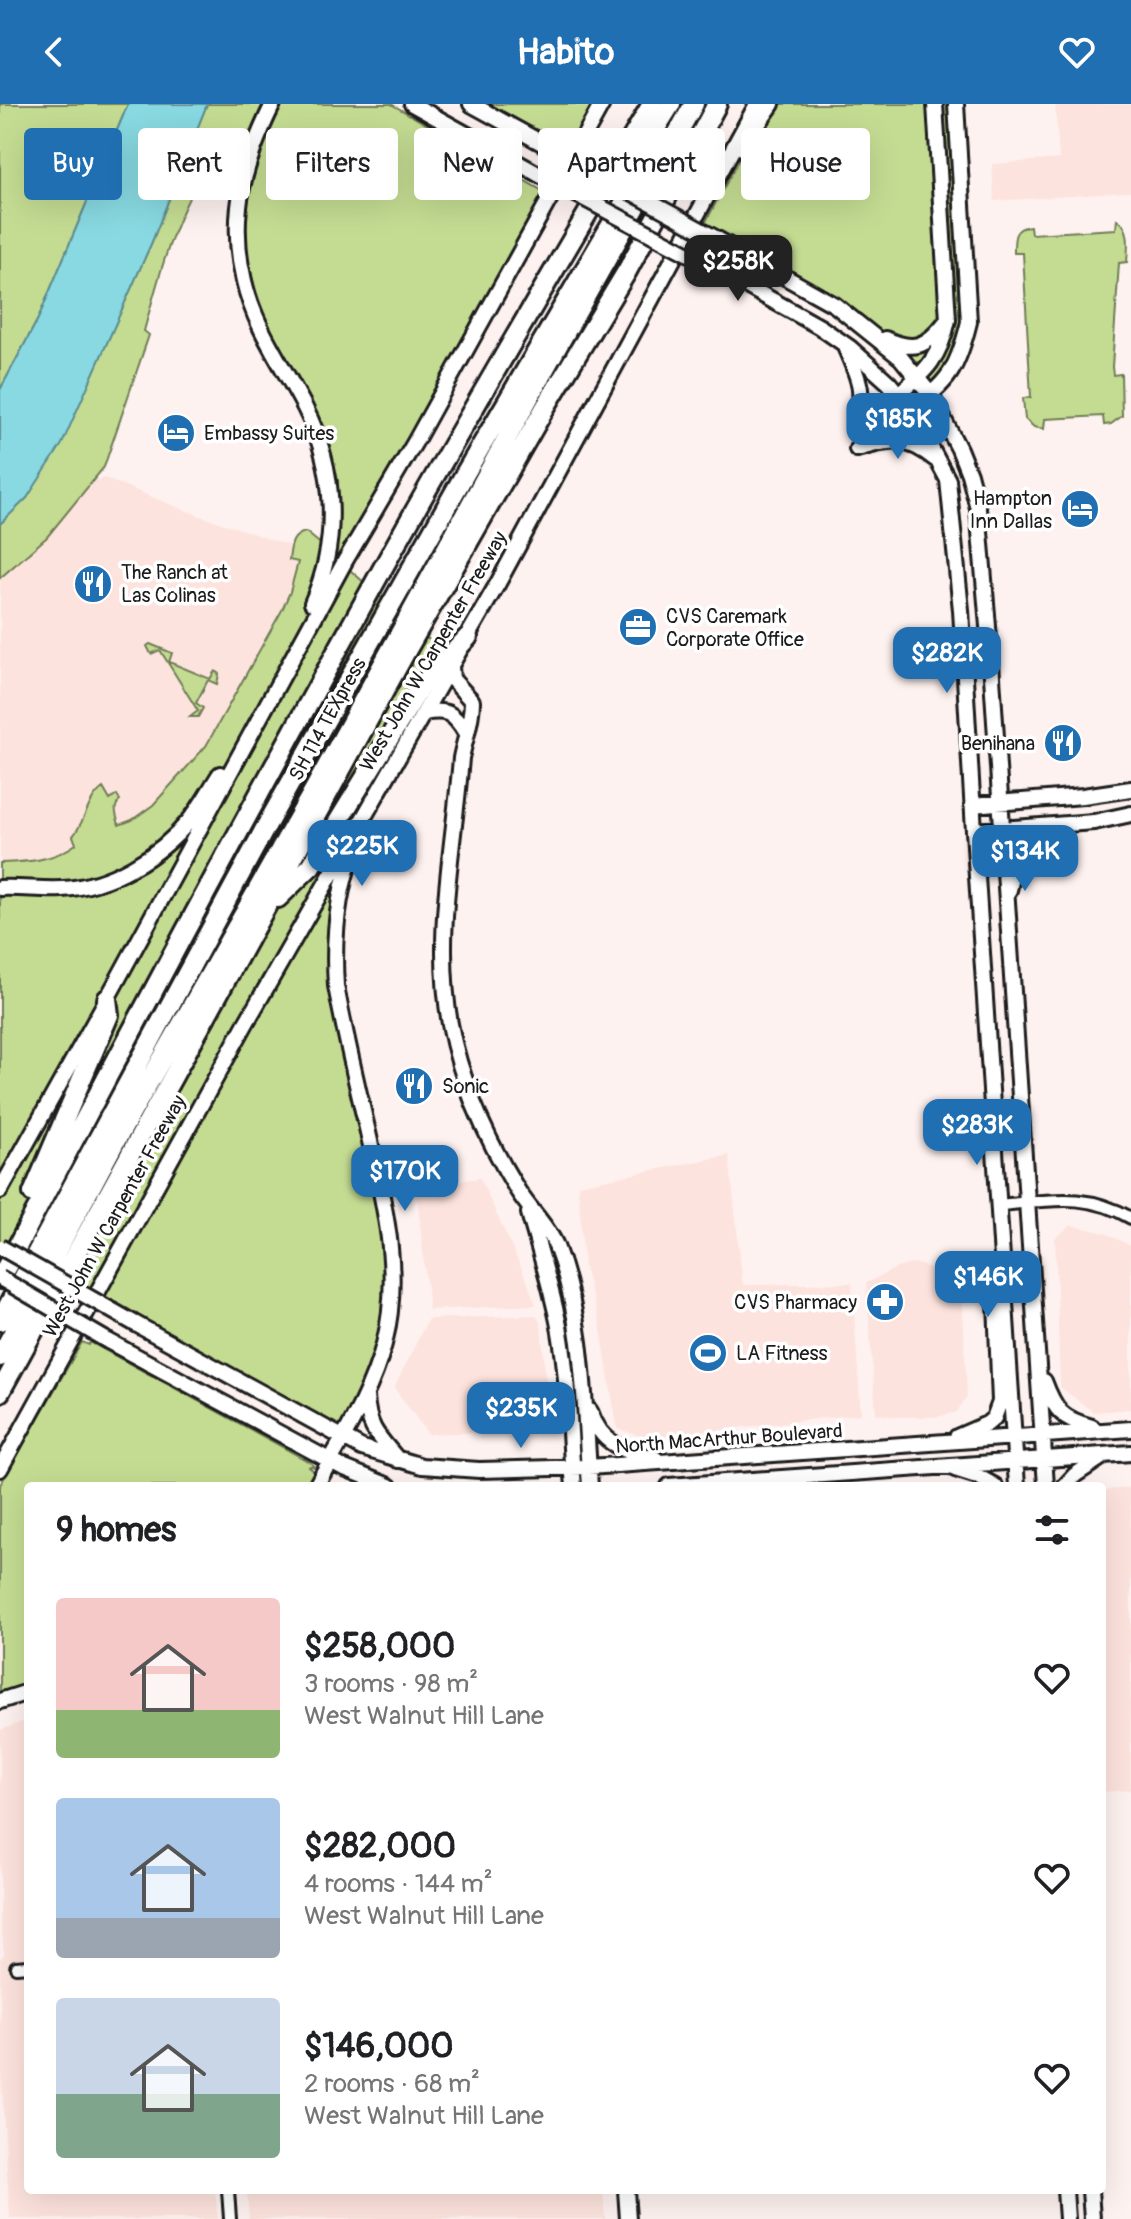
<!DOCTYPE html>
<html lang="en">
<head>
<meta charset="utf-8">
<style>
	:root { --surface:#fff; --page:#f2f2f2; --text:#202124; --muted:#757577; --accent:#1f6fb2 }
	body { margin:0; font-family:Pangolin,sans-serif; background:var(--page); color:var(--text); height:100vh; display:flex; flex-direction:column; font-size:30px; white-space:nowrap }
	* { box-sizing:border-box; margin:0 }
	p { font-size:26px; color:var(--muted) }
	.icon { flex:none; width:44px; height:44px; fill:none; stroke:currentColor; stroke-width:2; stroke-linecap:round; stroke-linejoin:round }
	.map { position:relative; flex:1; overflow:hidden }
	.sheet { position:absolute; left:24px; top:1378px; width:1082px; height:712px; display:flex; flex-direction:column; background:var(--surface); border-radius:8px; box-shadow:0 8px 32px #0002 }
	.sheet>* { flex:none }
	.hud { position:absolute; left:24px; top:24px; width:1084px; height:72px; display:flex; gap:16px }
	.price { position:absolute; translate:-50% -68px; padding:0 18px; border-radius:16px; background:var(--accent); color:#fff; font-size:26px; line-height:52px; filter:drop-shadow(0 2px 4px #0008) }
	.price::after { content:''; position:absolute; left:50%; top:48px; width:24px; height:18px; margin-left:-12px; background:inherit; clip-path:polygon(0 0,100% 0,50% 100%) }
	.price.on { background:#222; color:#fff }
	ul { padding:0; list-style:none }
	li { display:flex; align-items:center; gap:24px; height:200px; padding:0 32px }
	li span { display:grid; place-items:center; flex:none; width:224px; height:160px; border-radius:8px; color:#555 }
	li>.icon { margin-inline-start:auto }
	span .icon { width:96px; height:96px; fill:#fffc; stroke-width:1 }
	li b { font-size:34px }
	h2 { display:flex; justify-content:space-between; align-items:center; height:96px; padding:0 32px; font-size:34px }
	.chip { padding:0 28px; border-radius:8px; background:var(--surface); box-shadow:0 8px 32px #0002; font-size:28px; line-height:72px }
	.chip.on { background:var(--accent); color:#fff }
	header { display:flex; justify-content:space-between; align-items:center; height:104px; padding:0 32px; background:var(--accent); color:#fff; font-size:36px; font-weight:800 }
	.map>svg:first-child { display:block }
</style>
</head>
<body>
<header><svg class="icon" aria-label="back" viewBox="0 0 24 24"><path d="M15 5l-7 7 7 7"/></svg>Habito<svg class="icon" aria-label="heart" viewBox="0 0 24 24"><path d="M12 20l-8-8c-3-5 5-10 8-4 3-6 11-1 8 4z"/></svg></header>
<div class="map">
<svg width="1131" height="2115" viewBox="0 0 1131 2115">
	<rect width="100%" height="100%" fill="#fef2f0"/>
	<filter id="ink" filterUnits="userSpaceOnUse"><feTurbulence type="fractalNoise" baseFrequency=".0125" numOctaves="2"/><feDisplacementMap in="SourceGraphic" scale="16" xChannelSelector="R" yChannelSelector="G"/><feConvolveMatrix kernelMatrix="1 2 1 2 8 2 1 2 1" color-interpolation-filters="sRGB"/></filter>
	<g filter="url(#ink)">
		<path fill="#fde3dd" d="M 1055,0 L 1131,0 L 1131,88 L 994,97 L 992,60 L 1059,55 Z
			M 105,374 L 192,409 L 300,445 L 290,488 L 206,642 L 153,701 L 132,716 L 76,740 L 66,748 L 49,754 L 31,757 L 0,759 L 0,474 L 47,433 L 92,377 Z
			M 729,1051 L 743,1181 L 852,1179 L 861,1310 L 648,1334 L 617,1325 L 600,1220 L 584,1163 L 578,1081 Z
			M 480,1074 L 525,1172 L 536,1201 L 429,1206 L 416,1082 Z
			M 1071,1121 L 1105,1129 L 1131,1142 L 1131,1305 L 1093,1308 L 1060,1283 L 1055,1134 Z
			M 915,1159 L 950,1171 L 962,1181 L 967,1292 L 957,1308 L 937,1313 L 898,1313 L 876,1310 L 866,1179 L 896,1164 Z
			M 536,1211 L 541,1220 L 549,1314 L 541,1327 L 428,1330 L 394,1284 L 428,1215 Z
			M 1131,1383 L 1131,1686 L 1102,1688 L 1102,1387 Z
			M 28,1616 L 28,2086 L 215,2086 L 218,2115 L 10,2115 L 0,1956 L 0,1855 L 4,1850 L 0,1813 L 0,1626 Z
			M 247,2086 L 603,2086 L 605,2115 L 249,2115 Z"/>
		<path fill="#c4dc92" stroke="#707c57" stroke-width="2" d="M 0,0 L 128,0 L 38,215 L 0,286 Z
			M 207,0 L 264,0 L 241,49 L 237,72 L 216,69 L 202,71 C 173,116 158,176 144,227 L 149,231 L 104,363 L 47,433 L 0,474 L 0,420 L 27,394 L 88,281 L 151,140 Z
			M 282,0 L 391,0 L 546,89 L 341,458 L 443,548 L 379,668 L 337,795 L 330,884 L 341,945 L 388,1136 L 382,1239 L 341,1329 L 0,1138 L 0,759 C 27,758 53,757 76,740 L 73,732 C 85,718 88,694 103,684 L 110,696 L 117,691 L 120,697 C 112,703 117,712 119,721 L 132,716 L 153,701 L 206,642 L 282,506 L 290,488 L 298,458 L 289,456 C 291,442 291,431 306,428 L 335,452 L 338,377 L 330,343 L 319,318 L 262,212 L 248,156 L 245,104 L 256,51 Z
			M 488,0 L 595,0 L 571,45 Z
			M 768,0 L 952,0 L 967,211 L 955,255 L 932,287 L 900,248 L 703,123 Z
			M 1117,115 C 1131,124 1128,141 1127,158 L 1119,159 L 1112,263 L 1113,271 L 1121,270 L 1122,312 L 1111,320 L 1104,321 L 1103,312 L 1045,315 L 1044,325 L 1034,323 L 1025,315 L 1023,294 L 1031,293 L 1023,149 L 1014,149 C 1014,134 1013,124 1030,122 L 1031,130 L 1116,125 Z
			M 150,540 L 172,549 L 169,558 L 210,575 L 215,567 L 219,570 L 217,580 L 208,576 L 196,599 L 203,604 L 198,613 L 190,613 L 198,607 L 160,546 L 151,550 L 147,542 Z
			M 82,1238 L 89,1241 L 90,1238 L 310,1358 L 315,1363 L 310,1362 L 309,1363 L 315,1368 L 308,1382 L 28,1382 L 28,1581 L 0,1592 L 0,1381 Z"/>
		<path fill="#88d9e1" stroke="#5d8d92" stroke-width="2" d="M 128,0 L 207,0 L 151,140 L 62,340 L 27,394 L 0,420 L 0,286 L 38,215 Z"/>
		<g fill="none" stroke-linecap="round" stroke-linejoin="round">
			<defs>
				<path id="street" d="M 999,1101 C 1049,1097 1085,1087 1131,1114
					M 16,1863 L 28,1862
					M 228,2086 L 230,2115"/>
				<path id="secondary" d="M 273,0 C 244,59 228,111 244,177 C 255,225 283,261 305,304 C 336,365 340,436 312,499
					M 412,0 L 538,70
					M 471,0 L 551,44
					M 742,44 L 772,0
					M 717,135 L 835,201 L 901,254 L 931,291 L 959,345 L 969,370 L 978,404 L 991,558 L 1046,1382
					M 702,157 L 820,223 L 850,244 L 889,279 L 910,305 L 948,376 L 961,506 L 974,727 L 1017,1382
					M 885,235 C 914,248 926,243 945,219
					M 846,245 C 860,277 865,287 856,323
					M 898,290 C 927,267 940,253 948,216 L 935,0
					M 910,305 C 949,280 958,263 969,218 L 956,0
					M 857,345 C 890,336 907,331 935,355
					M 451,563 L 452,575 L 472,597 C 472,617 465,634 461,654 C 454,743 434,830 450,920 C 461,979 487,1036 518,1087 C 529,1105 549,1124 556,1142 C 585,1219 584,1302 590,1382
					M 424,609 C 446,605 453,608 465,628
					M 972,701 L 1083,692 L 1131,685
					M 974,727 L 1094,718 L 1131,710
					M 0,784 C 21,783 41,786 62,785 C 109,783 160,752 189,717 C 201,703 210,685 220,670
					M 1009,786 C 1014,760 1029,735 1054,726
					M 0,1087 L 107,895 L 345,457 L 415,338 L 602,0
					M 529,1109 C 540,1149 553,1187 560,1228 C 569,1279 569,1331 574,1382
					M 134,1219 L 362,1344 L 422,1362 L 479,1366 L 589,1363 L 1131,1325
					M 108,1237 L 342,1363 L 389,1382
					M 1044,1277 C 1055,1307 1062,1315 1092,1323
					M 366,1292 C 368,1325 378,1332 398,1356
					M 590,1307 C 601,1341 624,1347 656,1355
					M 957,1333 L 987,1320 L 994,1314 L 1000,1298 L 996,1198
					M 0,1365 L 246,919 L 498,479 L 757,0
					M 955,1365 L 977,1372 L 995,1382
					M 316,1382 C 341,1336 371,1291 384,1240 C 403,1167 383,1095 367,1024 C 356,977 345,930 336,882 C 333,836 337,788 354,745
					M 669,1382 L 1131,1349
					M 1065,1382 L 1075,1371 L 1105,1351
					M 0,1597 L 28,1588
					M 626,2086 L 628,2115
					M 1065,2086 L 1067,2115
					M 1090,2086 L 1092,2115"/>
				<path id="highway" d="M 643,45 L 671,0
					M 278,794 L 311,762 L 421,582 L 468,533
					M 33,1089 L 109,911 L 107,895
					M 0,1175 C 130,930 260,685 394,444 C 478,294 565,147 652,0
					M 0,1217 L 269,717 L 466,368 L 661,36
					M 0,1253 L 115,1038 L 315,684 L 547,261 L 694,0
					M 0,1288 L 405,549 L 546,302 L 627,167 L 717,0"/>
			</defs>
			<use href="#street" stroke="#1c1c1c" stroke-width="16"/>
			<use href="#secondary" stroke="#1c1c1c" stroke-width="20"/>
			<use href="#highway" stroke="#1c1c1c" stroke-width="24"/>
			<use href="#street" stroke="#fff" stroke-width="10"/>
			<use href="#secondary" stroke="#fff" stroke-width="14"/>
			<use href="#highway" stroke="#fff" stroke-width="18"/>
			<defs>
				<path id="secondary-bridge" d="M 551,44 L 717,135
					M 538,70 L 702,157
					M 0,1143 L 134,1219
					M 0,1174 L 108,1237"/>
			</defs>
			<use href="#secondary-bridge" stroke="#1c1c1c" stroke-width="20" stroke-linecap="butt"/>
			<use href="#secondary-bridge" stroke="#fff" stroke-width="14"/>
		</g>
	</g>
	<defs>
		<symbol id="hotel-disc" viewBox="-11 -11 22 22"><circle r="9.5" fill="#1f6fb2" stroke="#fff"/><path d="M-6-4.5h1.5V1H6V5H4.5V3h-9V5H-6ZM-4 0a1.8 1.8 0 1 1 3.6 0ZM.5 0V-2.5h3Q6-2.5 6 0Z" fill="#fff"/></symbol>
		<symbol id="restaurant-disc" viewBox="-11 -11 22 22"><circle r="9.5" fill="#1f6fb2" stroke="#fff"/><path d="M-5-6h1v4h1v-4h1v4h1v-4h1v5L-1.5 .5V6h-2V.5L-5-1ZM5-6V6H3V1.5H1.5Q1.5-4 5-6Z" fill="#fff"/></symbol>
		<symbol id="office-disc" viewBox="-11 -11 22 22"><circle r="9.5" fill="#1f6fb2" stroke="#fff"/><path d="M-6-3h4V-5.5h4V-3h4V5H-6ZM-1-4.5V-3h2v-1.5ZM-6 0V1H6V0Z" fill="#fff"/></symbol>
		<symbol id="pharmacy-disc" viewBox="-11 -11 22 22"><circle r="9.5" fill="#1f6fb2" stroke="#fff"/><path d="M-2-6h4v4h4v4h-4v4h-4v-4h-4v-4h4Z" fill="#fff"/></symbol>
		<symbol id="stadium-disc" viewBox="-11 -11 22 22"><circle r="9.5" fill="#1f6fb2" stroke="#fff"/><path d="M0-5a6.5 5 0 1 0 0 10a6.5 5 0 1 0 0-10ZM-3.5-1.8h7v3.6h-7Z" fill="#fff"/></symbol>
	</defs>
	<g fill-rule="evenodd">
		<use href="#hotel-disc" x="154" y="307" width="44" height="44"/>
		<use href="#hotel-disc" x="1058" y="383" width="44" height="44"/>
		<use href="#restaurant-disc" x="71" y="458" width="44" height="44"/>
		<use href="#office-disc" x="616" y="501" width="44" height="44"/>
		<use href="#restaurant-disc" x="1041" y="617" width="44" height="44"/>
		<use href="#restaurant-disc" x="392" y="960" width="44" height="44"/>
		<use href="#pharmacy-disc" x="863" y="1176" width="44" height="44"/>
		<use href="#stadium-disc" x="686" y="1227" width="44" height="44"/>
	</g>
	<g text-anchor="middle" stroke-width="7" stroke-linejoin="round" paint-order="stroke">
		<g font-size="20" fill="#1c1c1c" stroke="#fff" text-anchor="start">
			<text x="204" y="336">Embassy Suites</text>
			<text x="1052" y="401" text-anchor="end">Hampton<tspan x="1052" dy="23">Inn Dallas</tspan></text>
			<text x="121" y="475">The Ranch at<tspan x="121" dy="23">Las Colinas</tspan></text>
			<text x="666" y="519">CVS Caremark<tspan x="666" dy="23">Corporate Office</tspan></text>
			<text x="1035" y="646" text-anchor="end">Benihana</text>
			<text x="442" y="989">Sonic</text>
			<text x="857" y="1205" text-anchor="end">CVS Pharmacy</text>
			<text x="736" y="1256">LA Fitness</text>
		</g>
		<g font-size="20" fill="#1c1c1c" stroke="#fff">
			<text transform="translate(433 547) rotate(-60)" y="7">West John W Carpenter Freeway</text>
			<text transform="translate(327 615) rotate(-61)" y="7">SH 114 TEXpress</text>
			<text transform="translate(114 1112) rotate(-61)" y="7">West John W Carpenter Freeway</text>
			<text transform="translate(729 1334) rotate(-4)" y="7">North MacArthur Boulevard</text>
		</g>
	</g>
</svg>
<b class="price on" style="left:738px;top:199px">$258K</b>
<b class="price" style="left:898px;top:357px">$185K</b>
<b class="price" style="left:947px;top:591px">$282K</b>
<b class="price" style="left:362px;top:784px">$225K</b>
<b class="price" style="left:1025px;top:789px">$134K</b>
<b class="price" style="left:977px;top:1063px">$283K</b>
<b class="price" style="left:405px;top:1109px">$170K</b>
<b class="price" style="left:988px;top:1215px">$146K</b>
<b class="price" style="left:521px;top:1346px">$235K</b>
<div class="hud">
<a class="chip on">Buy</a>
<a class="chip">Rent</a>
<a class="chip">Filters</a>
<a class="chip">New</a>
<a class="chip">Apartment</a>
<a class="chip">House</a>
</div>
<section class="sheet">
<h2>9 homes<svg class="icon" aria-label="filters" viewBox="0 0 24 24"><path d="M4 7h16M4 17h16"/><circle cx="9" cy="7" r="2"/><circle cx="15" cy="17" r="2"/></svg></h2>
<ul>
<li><span style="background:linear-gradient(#f6c9c9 70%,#8fb573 0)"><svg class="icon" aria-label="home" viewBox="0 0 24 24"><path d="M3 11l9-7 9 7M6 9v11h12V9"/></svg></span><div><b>$258,000</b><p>3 rooms · 98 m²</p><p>West Walnut Hill Lane</p></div><svg class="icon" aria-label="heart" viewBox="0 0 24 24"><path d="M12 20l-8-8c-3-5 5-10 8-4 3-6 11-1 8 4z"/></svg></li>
<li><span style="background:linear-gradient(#a9c7e8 75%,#9aa5b1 0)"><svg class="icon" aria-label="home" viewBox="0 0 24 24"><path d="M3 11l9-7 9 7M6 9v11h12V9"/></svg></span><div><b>$282,000</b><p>4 rooms · 144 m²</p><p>West Walnut Hill Lane</p></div><svg class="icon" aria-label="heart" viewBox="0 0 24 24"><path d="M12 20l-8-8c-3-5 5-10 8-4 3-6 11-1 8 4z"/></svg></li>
<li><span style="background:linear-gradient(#c9d6e8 60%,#7fa58c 0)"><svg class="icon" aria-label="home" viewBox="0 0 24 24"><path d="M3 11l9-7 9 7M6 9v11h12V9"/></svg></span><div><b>$146,000</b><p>2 rooms · 68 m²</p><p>West Walnut Hill Lane</p></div><svg class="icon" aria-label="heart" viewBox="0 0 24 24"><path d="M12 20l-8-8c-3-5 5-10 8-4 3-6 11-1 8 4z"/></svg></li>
</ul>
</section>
</div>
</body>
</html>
